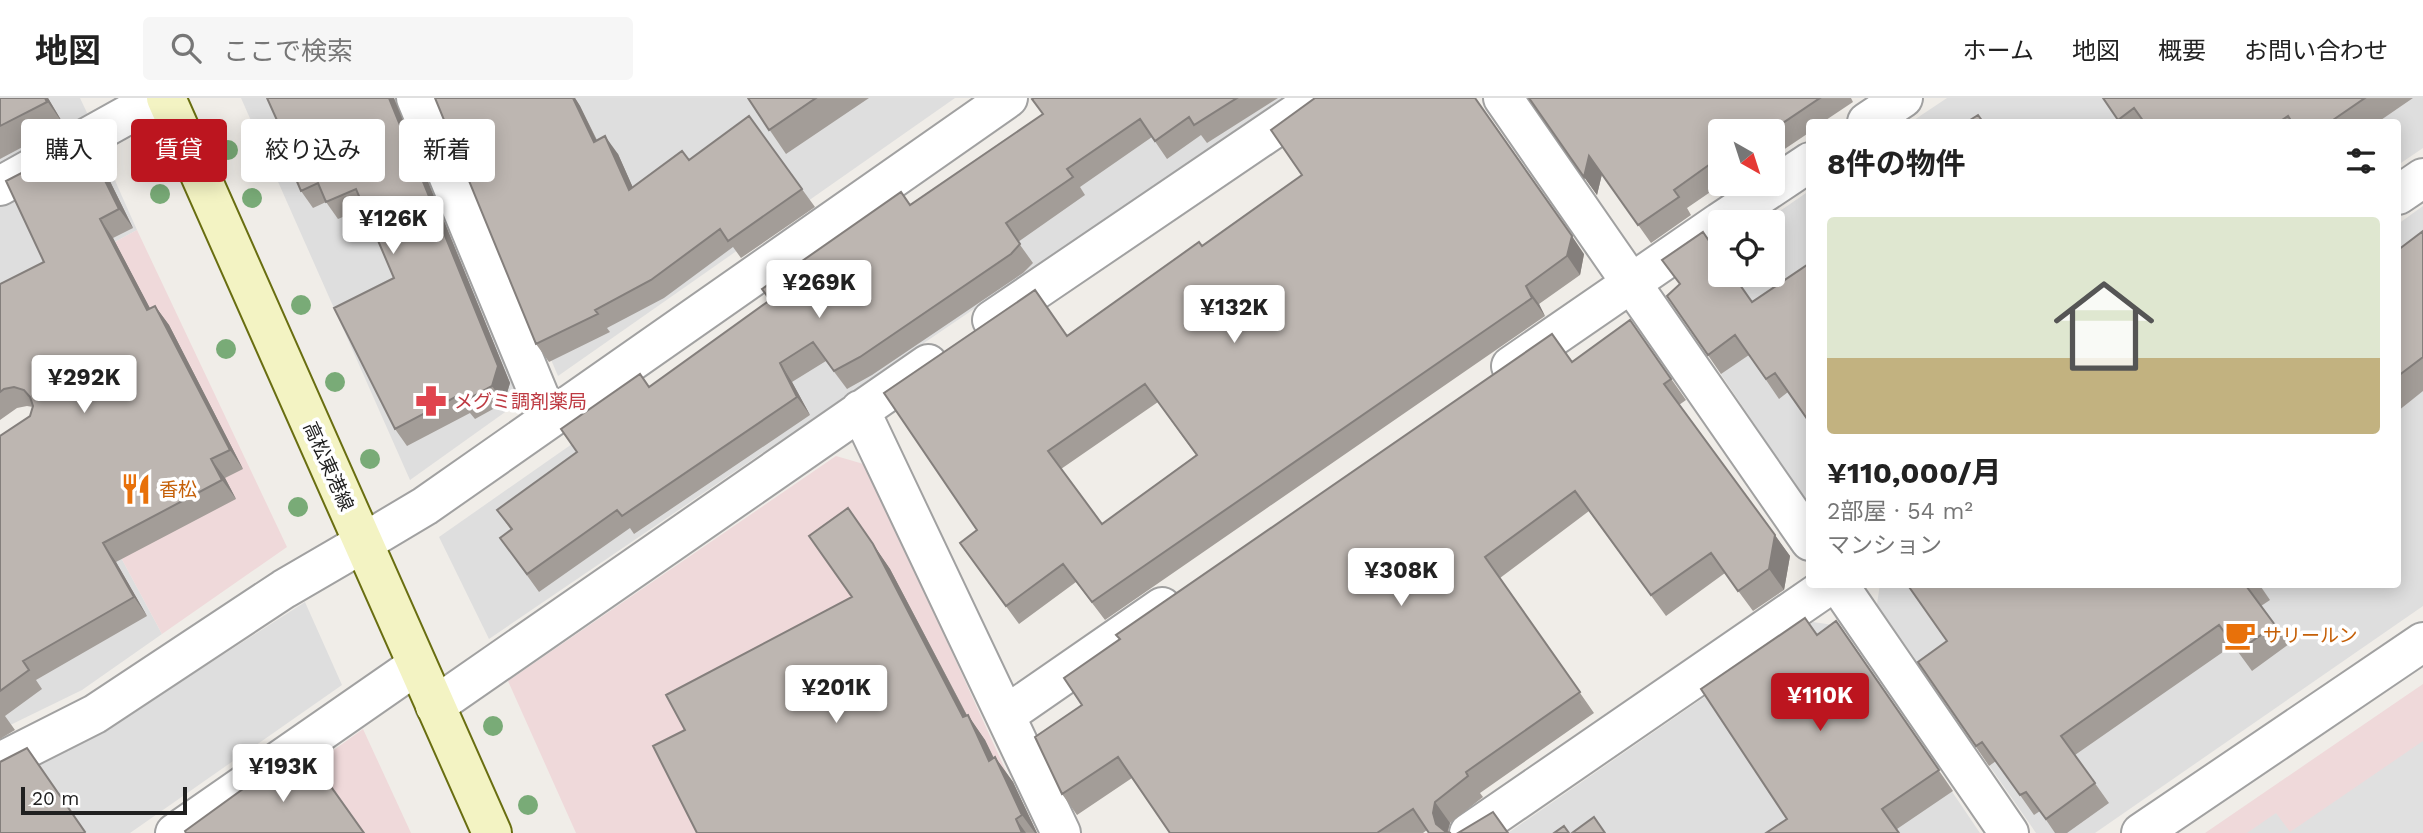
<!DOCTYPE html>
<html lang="ja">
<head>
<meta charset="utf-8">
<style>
	:root { --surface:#fff; --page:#f6f6f6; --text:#222; --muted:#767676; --line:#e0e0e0; --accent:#bc151f }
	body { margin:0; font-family:"Work Sans","Noto Sans JP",sans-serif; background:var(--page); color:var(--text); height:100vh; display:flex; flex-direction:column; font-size:26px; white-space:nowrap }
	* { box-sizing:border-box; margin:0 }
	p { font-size:23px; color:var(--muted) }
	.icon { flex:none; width:38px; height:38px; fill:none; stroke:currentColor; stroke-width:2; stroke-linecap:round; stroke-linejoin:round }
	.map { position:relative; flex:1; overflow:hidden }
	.sheet { position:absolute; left:1806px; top:21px; width:595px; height:469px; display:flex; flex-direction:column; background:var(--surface); border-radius:7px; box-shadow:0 4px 18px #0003 }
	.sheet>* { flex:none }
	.hud { position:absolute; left:21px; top:21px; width:665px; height:63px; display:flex; gap:14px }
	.needle { width:46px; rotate:141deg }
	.controls { position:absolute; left:1708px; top:21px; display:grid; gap:14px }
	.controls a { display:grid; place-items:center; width:77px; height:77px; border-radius:7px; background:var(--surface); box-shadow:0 4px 18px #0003; font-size:35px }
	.scale { position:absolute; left:21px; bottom:18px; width:166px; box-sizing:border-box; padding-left:7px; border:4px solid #202020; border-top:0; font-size:19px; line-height:24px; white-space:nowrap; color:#202020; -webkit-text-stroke:5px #fff; paint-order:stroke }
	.price { position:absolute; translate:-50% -60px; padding:0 16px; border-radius:7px; background:#fff; color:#222; font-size:23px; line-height:46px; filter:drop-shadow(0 2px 4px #0008) }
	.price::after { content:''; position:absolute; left:50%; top:42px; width:21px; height:16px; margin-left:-10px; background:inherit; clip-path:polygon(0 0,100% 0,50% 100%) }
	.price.selected { background:var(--accent); color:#fff }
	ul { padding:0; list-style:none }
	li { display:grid; align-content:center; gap:14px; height:371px; padding:0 21px }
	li+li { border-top:2px solid var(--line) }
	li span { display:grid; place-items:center; height:217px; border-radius:7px; color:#555 }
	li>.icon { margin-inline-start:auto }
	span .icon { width:126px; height:126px; fill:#fffc; stroke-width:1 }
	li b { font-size:30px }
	h2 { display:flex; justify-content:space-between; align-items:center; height:84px; padding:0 21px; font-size:30px }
	.tag { padding:0 24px; border-radius:7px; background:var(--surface); box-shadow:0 4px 18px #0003; font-size:24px; line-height:63px }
	.tag.selected { background:var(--accent); color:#fff }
	header { display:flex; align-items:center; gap:42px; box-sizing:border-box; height:98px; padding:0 35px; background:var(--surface); border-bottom:2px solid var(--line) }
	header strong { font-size:33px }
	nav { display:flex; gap:38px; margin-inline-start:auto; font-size:24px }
	.search { width:490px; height:63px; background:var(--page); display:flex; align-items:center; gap:18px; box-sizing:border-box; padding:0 24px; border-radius:7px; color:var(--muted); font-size:26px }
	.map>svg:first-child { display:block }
</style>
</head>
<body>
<header>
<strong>地図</strong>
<div class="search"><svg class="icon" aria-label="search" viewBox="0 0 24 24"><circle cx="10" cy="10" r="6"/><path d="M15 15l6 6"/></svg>ここで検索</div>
<nav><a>ホーム</a><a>地図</a><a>概要</a><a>お問い合わせ</a></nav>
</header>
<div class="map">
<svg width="2423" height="735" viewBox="0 0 2423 735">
	<rect width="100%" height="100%" fill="#f0ede8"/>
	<path fill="#dedede" d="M 0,0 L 80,0 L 89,19 L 0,70 Z
		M 241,0 L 397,0 L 517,279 L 508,312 L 410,382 Z
		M 439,0 L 955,0 L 558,278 Z
		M 1067,0 L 1284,0 L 489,541 L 439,439 Z
		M 1947,0 L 2423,0 L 2423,50 L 2398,67 L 2398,24 L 1911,24 Z
		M 101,51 L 137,132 L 0,206 L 0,107 Z
		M 1809,93 L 1809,407 L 1677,211 L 1681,180 L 1720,154 L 1720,177 L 1773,177 L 1773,124 L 1764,124 Z
		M 2423,108 L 2423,508 L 2095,735 L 2036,735 L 1877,506 L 1880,486 L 2398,486 L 2398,126 Z
		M 52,331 L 162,536 L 82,592 L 0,632 Z
		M 305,504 L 342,587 L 130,735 L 0,735 L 0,682 L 110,629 Z
		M 1813,524 L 1840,528 L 1980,735 L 1508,735 Z"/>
	<path fill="#efd9da" d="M 137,132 L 287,449 L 162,536 L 52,331 L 0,206 Z
		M 836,358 L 867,367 L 1034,735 L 576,735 L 508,583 Z
		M 2423,586 L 2423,735 L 2205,735 Z
		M 363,631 L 411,735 L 218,735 Z"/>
	<path fill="#e0e0e0" d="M 2423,643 L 2423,735 L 2247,735 L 2276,715 L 2290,734 Z"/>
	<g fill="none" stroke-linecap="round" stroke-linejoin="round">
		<defs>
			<path id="minor" d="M 416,0 L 548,319
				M 1503,0 L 1810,443
				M 1867,24 L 1903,0
				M 0,88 L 158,0
				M 2398,97 L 2423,80
				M 1720,124 L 1810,64
				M 992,222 L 1319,0
				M 1511,268 L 1720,124
				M 860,312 L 1061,735
				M 1838,486 L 2009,735
				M 435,608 L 928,266
				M 1006,617 L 1162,509
				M 0,664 L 95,616 L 284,491 L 363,445
				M 175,735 L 417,567
				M 1469,735 L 1831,486
				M 2141,735 L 2423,544"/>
			<path id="tertiary" d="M 363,445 L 425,408 L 1008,0"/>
			<path id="secondary" d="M 166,0 L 492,735"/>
		</defs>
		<use href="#minor" stroke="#a1a1a1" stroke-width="42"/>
		<use href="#tertiary" stroke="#a1a1a1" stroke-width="42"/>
		<use href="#secondary" stroke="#696e11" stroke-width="42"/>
		<use href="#minor" stroke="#fff" stroke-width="38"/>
		<use href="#tertiary" stroke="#fff" stroke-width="38"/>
		<use href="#secondary" stroke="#f3f3c3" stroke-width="38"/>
	</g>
	<g fill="#79ab77">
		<circle cx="228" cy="52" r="10"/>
		<circle cx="160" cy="96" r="10"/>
		<circle cx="252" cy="100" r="10"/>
		<circle cx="301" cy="207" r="10"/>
		<circle cx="226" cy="251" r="10"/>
		<circle cx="335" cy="284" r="10"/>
		<circle cx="370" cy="361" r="10"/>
		<circle cx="298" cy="409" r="10"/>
		<circle cx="493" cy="628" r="10"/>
		<circle cx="528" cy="707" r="10"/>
	</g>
	<path fill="#a39d98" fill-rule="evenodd" d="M 0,0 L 48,0 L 64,27 L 0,61 Z
		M 394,0 L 510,285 L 504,305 L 475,321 L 470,315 L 407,348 L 395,331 L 394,180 L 364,110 L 338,121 L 326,104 L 313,110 L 301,93 Z
		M 435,0 L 575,0 L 580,8 L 597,42 L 618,56 L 633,90 L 689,62 L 749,18 L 815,109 L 741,160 L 733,149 L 664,200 L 607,230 L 610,234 L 549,264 L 536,246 Z
		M 748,0 L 869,0 L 786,56 Z
		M 1034,0 L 1278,0 L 1207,45 L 1201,37 L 1167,61 L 1152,39 L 1080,89 L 1085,97 L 1018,144 L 1033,165 L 1023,175 L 872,277 L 847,291 L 826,263 L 792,284 L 810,317 L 634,436 L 630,430 L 539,494 L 500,440 L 511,432 L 497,412 L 577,354 L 649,289 L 1043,16 Z
		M 1529,0 L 1851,0 L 1853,4 L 1823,24 L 1810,24 L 1810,34 L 1773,59 L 1773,33 L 1720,33 L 1720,86 L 1722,86 L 1687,110 L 1691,117 L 1651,145 L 1602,76 L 1597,97 Z
		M 2103,0 L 2413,0 L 2378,24 L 2120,24 Z
		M 85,42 L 99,61 L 133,130 L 113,140 L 150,211 L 155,208 L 169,227 L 243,371 L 225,380 L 236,401 L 116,464 L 147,518 L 36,582 L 42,591 L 5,618 L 15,632 L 0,641 L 0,338 L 30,318 L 33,309 L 27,308 L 17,310 L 0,322 L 0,186 L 44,164 Z
		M 1302,77 L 1584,156 L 1580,177 L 1539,206 L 1545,218 L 1105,522 L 1076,484 L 1019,526 L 960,445 L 977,432 L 1067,238 L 1202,148 ZM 1158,304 L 1196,357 L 1102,426 L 1061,371 Z
		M 2423,133 L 2423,293 L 2398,313 L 2398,152 Z
		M 1667,198 L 1752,204 L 1788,294 L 1779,301 L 1749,257 L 1721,276 Z
		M 1630,222 L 1686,302 L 1679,307 L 1790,458 L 1784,492 L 1753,513 L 1725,475 L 1666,518 L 1589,413 L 1500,480 L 1594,615 L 1480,695 L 1483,699 L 1450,725 L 1448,734 L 1427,732 L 1423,735 L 1170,735 L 1132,680 L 1077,717 L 1062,696 L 1082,607 L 1572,264 Z
		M 848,410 L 890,471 L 967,617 L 985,642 L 994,660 L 995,659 L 1013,684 L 1037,735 L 697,735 L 685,632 L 852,499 Z
		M 1907,486 L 2259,486 L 2270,502 L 2261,508 L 2289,546 L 2252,573 L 2233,547 L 2075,657 L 2109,705 L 2067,735 L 2055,735 L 2040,713 L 2034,717 L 1996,663 L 1989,668 L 1918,564 L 1947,543 Z
		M 1836,523 L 1953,693 L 1897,731 L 1787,721 L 1817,537 Z"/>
	<path fill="#847f7c" d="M 45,0 L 48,0 L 64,27 Z
		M 389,0 L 394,0 L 395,3 L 510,285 L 504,305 L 492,288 Z
		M 573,0 L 575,0 L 580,8 L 606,62 L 594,44 Z
		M 605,38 L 618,56 L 642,110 L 629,92 Z
		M 85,42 L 99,61 L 133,130 L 119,111 Z
		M 1589,58 L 1602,76 L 1597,97 L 1584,79 Z
		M 100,121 L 113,140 L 161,231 L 147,212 Z
		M 1572,138 L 1584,156 L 1580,177 L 1567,158 Z
		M 1526,188 L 1539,206 L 1545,218 L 1532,200 Z
		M 155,208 L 169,227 L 243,371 L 230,352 Z
		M 780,265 L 792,284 L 810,317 L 797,299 Z
		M 211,361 L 225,380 L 236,401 L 222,382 Z
		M 1775,437 L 1790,458 L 1784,492 L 1769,471 Z
		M 103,445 L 116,464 L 147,518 L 134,499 Z
		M 873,446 L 890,471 L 976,635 L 968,617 L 985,642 L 1007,688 L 989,663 L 963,619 Z
		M 995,659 L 1013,684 L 1037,735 L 1035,735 L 1022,717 Z
		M 1435,704 L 1450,725 L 1447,735 L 1436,726 L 1433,715 Z
		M 1016,721 L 1026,735 L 1022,735 Z"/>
	<path fill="#bdb6b1" stroke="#847f7c" stroke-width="2" fill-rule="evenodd" d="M 0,0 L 45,0 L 47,4 L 0,28 Z
		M 267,0 L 389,0 L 498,268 L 492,288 L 463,304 L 459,297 L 395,331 L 334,210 L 394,180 L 356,91 L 326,104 L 318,85 L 301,93 L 283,51 L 289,49 Z
		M 435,0 L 573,0 L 594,44 L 605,38 L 629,92 L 682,53 L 689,62 L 749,18 L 802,91 L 728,143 L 720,131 L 651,182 L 595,212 L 598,216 L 536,246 Z
		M 748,0 L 816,0 L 769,32 Z
		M 1034,0 L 1237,0 L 1194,27 L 1189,19 L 1155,43 L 1140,21 L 1067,71 L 1073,79 L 1006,125 L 1020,146 L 1011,156 L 860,259 L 834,273 L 813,244 L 780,265 L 797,299 L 622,418 L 617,412 L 527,476 L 500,440 L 512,431 L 497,412 L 577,354 L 561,331 L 640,276 L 649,289 L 770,202 L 762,191 L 901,94 L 910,107 L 1043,16 L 1032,1 Z
		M 1315,0 L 1475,0 L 1572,138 L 1567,158 L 1526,188 L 1532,200 L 1092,504 L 1063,466 L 1006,508 L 960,445 L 977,432 L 884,295 L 1035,192 L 1067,238 L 1199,144 L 1202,148 L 1302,77 L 1271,32 ZM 1145,286 L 1197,357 L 1102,426 L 1048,353 Z
		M 1529,0 L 1820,0 L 1771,33 L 1720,33 L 1720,59 L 1674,92 L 1679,99 L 1638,127 L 1589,58 L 1584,79 Z
		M 2103,0 L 2365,0 L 2330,24 L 2292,24 L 2288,18 L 2279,24 L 2144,24 L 2134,10 L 2118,22 Z
		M 1978,17 L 1983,24 L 1967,24 Z
		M 85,42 L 119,111 L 100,121 L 147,212 L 155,208 L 230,352 L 211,361 L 222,382 L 103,445 L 134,499 L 23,563 L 29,572 L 0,593 L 0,338 L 30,318 L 33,308 L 30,299 L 24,292 L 14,289 L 4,291 L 0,294 L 0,186 L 44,164 L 6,83 Z
		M 2423,133 L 2423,259 L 2398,278 L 2398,152 Z
		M 1703,134 L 1720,159 L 1720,177 L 1733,177 L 1752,204 L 1810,165 L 1810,325 L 1775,275 L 1766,281 L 1735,237 L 1708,257 L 1667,198 L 1680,186 L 1662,162 Z
		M 1630,222 L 1671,281 L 1664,286 L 1775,437 L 1769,471 L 1738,493 L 1711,455 L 1651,497 L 1575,393 L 1485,459 L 1580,594 L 1466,674 L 1468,678 L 1435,704 L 1433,715 L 1436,726 L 1446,734 L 1451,735 L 1429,735 L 1413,711 L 1377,735 L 1170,735 L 1118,659 L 1062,696 L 1035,639 L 1082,607 L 1064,580 L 1120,541 L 1116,537 L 1552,236 L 1572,264 Z
		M 848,410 L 873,446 L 963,619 L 968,617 L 989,663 L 995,659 L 1022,717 L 1016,721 L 1022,735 L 697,735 L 653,648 L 685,632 L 666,597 L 852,499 L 809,438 Z
		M 1907,486 L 2250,486 L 2247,489 L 2275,527 L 2238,553 L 2219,527 L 2061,638 L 2095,685 L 2046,721 L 2026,694 L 2020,697 L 1982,644 L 1976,648 L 1918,564 L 1947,543 Z
		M 1805,520 L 1817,537 L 1836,523 L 1939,672 L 1882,711 L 1899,735 L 1766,735 L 1787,721 L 1701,591 Z
		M 302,648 L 364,735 L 186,735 L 185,733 Z
		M 27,650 L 85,734 L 84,735 L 0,735 L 0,664 Z
		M 1493,714 L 1508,735 L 1458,735 Z
		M 1594,719 L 1605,735 L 1572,735 Z
		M 1564,728 L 1569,735 L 1554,735 Z"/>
	<defs>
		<symbol id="pharmacy-bare" viewBox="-9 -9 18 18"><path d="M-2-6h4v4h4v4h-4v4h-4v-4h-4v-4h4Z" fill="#e0444e" stroke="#fff" stroke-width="2.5" paint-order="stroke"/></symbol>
		<symbol id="restaurant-bare" viewBox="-9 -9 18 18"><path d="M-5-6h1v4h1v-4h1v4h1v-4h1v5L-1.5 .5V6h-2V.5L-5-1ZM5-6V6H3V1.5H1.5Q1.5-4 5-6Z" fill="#e8710a" stroke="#fff" stroke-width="2.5" paint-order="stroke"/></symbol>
		<symbol id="cafe-bare" viewBox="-9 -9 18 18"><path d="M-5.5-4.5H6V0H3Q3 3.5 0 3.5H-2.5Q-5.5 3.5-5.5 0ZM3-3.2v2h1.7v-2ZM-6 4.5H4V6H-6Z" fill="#e8710a" stroke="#fff" stroke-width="2.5" paint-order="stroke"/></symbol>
	</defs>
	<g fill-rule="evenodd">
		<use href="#pharmacy-bare" x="409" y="281" width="44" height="44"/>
		<use href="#restaurant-bare" x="114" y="369" width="44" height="44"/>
		<use href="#cafe-bare" x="2218" y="515" width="44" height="44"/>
	</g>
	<g text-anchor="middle" stroke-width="7" stroke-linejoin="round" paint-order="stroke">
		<g font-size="19" fill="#be3a42" stroke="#fff" text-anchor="start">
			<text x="454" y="310">メグミ調剤薬局</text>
		</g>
		<g font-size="19" fill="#202020" stroke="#fff">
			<text transform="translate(329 368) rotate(66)" y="7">高松東港線</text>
		</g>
		<g font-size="19" fill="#c56008" stroke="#fff" text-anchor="start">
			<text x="159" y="398">香松</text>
			<text x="2263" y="544">サリールン</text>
		</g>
	</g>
</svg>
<div class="controls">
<a><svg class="needle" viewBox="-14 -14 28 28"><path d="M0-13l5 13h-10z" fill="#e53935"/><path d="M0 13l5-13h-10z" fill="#767676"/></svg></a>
<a><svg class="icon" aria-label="locate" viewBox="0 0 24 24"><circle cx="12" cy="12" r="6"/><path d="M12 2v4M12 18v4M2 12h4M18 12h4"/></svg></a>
</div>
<div class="scale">20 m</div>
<b class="price" style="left:393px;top:158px">¥126K</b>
<b class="price" style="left:819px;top:222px">¥269K</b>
<b class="price" style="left:1234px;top:247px">¥132K</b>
<b class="price" style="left:84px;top:317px">¥292K</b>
<b class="price" style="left:1401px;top:510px">¥308K</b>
<b class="price" style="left:836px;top:627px">¥201K</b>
<b class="price selected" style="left:1820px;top:635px">¥110K</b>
<b class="price" style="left:283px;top:706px">¥193K</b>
<div class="hud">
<a class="tag">購入</a>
<a class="tag selected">賃貸</a>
<a class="tag">絞り込み</a>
<a class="tag">新着</a>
</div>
<section class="sheet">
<h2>8件の物件<svg class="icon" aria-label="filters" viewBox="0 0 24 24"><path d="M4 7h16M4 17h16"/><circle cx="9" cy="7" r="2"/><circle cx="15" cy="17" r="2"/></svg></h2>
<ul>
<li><span style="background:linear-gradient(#dfe7d0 65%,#c2b280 0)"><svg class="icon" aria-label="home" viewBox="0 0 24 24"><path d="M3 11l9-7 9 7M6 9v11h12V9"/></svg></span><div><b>¥110,000/月</b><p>2部屋 · 54 m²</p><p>マンション</p></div></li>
</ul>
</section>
</div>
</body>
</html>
